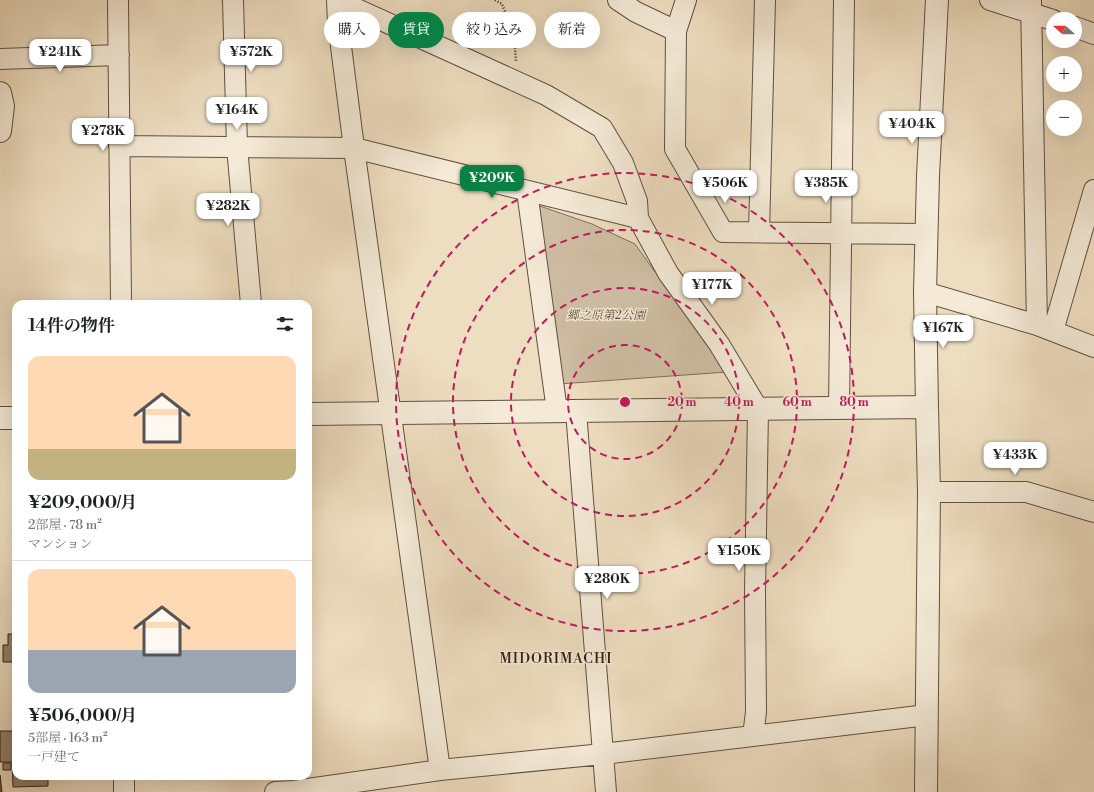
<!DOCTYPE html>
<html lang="ja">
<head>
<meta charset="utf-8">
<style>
	:root { --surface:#fff; --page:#f6f6f6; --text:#202124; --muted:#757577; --line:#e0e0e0; --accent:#0b8043 }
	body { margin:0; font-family:"Libre Bodoni","Noto Serif JP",serif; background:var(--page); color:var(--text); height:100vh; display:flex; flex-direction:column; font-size:15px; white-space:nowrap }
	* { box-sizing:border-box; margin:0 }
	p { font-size:13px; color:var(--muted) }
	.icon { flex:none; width:22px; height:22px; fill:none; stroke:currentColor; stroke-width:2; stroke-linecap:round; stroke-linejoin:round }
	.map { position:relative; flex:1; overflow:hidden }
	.sheet { position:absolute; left:12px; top:300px; width:300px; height:480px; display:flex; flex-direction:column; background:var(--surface); border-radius:12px; box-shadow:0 4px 16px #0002 }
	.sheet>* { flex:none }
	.top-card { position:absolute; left:324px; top:12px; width:380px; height:36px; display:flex; gap:8px }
	.needle { width:26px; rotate:291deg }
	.tools { position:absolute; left:1046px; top:12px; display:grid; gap:8px }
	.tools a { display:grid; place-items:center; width:36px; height:36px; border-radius:50%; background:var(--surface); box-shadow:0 4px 16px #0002; font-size:20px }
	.price { position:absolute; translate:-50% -34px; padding:0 9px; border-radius:8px; background:#fff; color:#222; font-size:13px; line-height:26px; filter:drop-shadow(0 1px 2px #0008) }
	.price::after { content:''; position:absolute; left:50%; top:24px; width:12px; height:9px; margin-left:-6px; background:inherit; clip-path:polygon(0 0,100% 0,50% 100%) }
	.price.current { background:var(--accent); color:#fff }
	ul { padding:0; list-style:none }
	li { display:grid; align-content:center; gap:8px; height:212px; padding:0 16px }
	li+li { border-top:1px solid var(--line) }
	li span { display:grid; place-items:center; height:124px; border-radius:12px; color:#555 }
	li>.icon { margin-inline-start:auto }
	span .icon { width:72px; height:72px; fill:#fffc; stroke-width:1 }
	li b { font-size:17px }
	h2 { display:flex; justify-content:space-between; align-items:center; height:48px; padding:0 16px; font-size:17px }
	.chip { padding:0 14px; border-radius:18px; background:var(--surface); box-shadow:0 4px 16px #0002; font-size:14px; line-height:36px }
	.chip.current { background:var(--accent); color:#fff }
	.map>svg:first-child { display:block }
</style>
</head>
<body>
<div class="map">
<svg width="1094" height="792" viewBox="0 0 1094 792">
	<rect width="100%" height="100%" fill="#eedec1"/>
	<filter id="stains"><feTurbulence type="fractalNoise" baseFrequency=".005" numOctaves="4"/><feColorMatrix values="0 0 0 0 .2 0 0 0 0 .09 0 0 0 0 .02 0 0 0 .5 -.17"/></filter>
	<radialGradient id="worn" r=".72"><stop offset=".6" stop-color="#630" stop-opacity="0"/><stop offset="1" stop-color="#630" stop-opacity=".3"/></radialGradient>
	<path fill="#cebea4" stroke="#806f5c" d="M 534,204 L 592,224 L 635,244 L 727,372 L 545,385 Z"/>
	<path fill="#94836e" stroke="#322015" d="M 8,634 L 16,634 L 16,662 L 3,662 L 3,645 L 8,645 Z
		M 0,731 L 16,731 L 16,776 L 48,776 L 48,786 L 13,787 L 12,762 L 0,762 Z
		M 3,763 L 11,763 L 11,770 L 3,770 Z
		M 0,775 L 2,792 L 0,792 Z"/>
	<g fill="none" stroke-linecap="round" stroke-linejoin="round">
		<defs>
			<path id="minor" d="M 118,0 L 121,304
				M 233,0 L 237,147 L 251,304
				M 337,0 L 546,95 L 602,128 L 623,163 L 637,201 L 638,218 L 668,273 L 719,344 L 758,409 L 755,592 L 756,712 L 753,736
				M 337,0 L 338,23 L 354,148 L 440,770
				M 618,0 L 636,12 L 676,31
				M 686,0 L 676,31 L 675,149 L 723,232 L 927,234
				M 990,0 L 1053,20
				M 1031,0 L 1037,325
				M 1075,27 L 1094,34
				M 0,59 L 119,55
				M 119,146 L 354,148 L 638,218
				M 527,191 L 557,411
				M 759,232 L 765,0
				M 925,292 L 1037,325 L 1094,347
				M 1053,331 L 1094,190
				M 839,408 L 844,0
				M 576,411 L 606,792
				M 929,492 L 1026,492 L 1094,512
				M 124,776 L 124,792
				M 275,792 L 294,791 L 440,770 L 603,754 L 927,715"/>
			<path id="tertiary" d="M 0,93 L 3,106 L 0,131
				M 308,414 L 927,407
				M 0,418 L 16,418
				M 926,792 L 929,492 L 927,407 L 925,292 L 928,176 L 937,0"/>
		</defs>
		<use href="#minor" stroke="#615040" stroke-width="22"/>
		<use href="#tertiary" stroke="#615040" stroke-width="24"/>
		<path stroke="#322015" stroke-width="2.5" stroke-dasharray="1 2" stroke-linecap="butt" d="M 495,0 L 502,4 L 514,34 L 516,61"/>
		<use href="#minor" stroke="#f4ead7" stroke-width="20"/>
		<use href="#tertiary" stroke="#f4ead7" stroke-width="22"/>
	</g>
	<g fill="none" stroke="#c2185b" stroke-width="2" stroke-dasharray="7 5">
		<circle cx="625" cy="402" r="57"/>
		<circle cx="625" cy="402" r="114"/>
		<circle cx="625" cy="402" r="172"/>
		<circle cx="625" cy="402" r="229"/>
	</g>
	<g text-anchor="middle" stroke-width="3" stroke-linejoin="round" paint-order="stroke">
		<g font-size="12" font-style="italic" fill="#614f40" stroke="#f4ead7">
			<text x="606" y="319">郷之原第2公園</text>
		</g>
		<g font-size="14" letter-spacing="1" fill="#322015" stroke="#f4ead7">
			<text x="556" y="663">MIDORIMACHI</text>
		</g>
	</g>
	<circle cx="625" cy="402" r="6" fill="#c2185b" stroke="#f4ead7" stroke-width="2"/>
	<g font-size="12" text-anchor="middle" font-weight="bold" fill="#c2185b" stroke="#f4ead7" stroke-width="3" stroke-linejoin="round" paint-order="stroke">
		<text x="682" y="406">20 m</text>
		<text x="739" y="406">40 m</text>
		<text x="797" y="406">60 m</text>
		<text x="854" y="406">80 m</text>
	</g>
	<rect width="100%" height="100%" filter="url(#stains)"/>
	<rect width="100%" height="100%" fill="url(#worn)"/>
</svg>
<div class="tools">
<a><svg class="needle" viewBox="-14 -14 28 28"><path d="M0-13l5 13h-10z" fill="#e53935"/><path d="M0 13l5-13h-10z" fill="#757577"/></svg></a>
<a>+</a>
<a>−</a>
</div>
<b class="price" style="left:60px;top:73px">¥241K</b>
<b class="price" style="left:251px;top:73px">¥572K</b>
<b class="price" style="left:237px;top:131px">¥164K</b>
<b class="price" style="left:912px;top:145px">¥404K</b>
<b class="price" style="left:103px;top:152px">¥278K</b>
<b class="price current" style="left:492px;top:199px">¥209K</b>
<b class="price" style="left:725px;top:204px">¥506K</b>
<b class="price" style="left:826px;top:204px">¥385K</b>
<b class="price" style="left:228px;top:227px">¥282K</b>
<b class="price" style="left:712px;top:306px">¥177K</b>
<b class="price" style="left:943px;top:349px">¥167K</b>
<b class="price" style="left:1015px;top:476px">¥433K</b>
<b class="price" style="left:739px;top:572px">¥150K</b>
<b class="price" style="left:607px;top:600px">¥280K</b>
<div class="top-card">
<a class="chip">購入</a>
<a class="chip current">賃貸</a>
<a class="chip">絞り込み</a>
<a class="chip">新着</a>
</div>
<section class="sheet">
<h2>14件の物件<svg class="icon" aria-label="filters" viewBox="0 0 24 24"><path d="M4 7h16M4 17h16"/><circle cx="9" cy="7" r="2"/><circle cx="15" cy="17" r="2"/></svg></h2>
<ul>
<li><span style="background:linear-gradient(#ffd9b3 75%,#c2b280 0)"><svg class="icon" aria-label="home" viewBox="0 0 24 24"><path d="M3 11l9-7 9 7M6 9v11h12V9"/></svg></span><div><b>¥209,000/月</b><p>2部屋 · 78 m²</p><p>マンション</p></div></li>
<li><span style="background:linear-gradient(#ffd9b3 65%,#9aa5b1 0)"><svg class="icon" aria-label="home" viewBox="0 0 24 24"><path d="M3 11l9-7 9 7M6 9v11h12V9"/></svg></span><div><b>¥506,000/月</b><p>5部屋 · 163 m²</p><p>一戸建て</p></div></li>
</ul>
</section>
</div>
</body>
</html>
